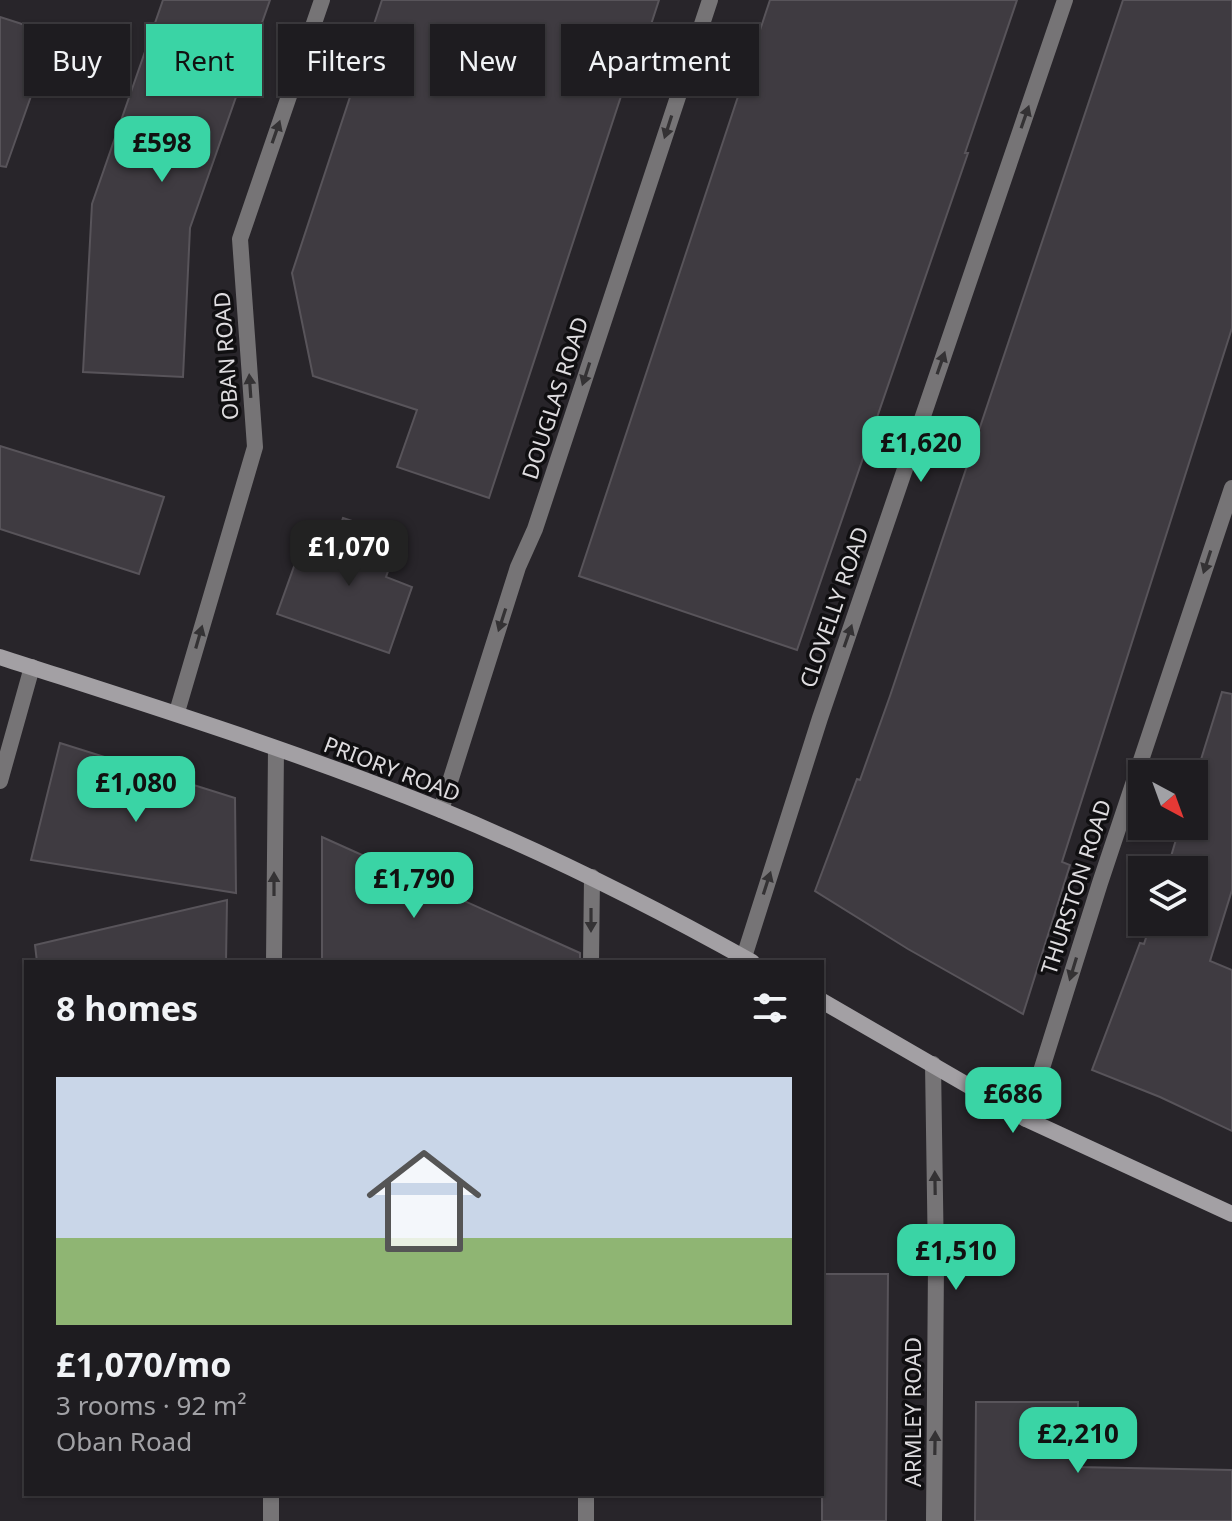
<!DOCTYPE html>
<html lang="en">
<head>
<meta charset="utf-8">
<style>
	:root { --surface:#1e1c20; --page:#262529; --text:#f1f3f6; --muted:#a1a1a5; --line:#3c3a3e; --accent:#3ad4a5 }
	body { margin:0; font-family:"Noto Sans",sans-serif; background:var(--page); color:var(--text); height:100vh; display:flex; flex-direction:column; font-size:30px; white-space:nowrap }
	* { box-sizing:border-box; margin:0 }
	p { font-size:26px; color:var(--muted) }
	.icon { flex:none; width:44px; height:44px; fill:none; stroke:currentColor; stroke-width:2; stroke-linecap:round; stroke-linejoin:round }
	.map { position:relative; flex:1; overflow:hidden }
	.drawer { position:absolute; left:24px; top:960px; width:800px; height:536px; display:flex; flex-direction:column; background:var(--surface); border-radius:0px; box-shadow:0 2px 6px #0004,0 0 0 2px var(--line) }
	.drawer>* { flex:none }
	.banner { position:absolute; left:24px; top:24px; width:800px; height:72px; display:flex; gap:16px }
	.needle { width:52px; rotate:139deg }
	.fabs { position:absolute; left:1128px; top:760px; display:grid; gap:16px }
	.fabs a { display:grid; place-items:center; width:80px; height:80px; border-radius:0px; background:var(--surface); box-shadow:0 2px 6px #0004,0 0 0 2px var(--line); font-size:40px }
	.price { position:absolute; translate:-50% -68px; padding:0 18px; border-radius:16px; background:var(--accent); color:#111; font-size:26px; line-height:52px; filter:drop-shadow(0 2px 4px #0008) }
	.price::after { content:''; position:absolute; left:50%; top:48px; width:24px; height:18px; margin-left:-12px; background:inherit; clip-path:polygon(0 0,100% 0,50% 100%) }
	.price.current { background:#222; color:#fff }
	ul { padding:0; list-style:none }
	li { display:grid; align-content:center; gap:16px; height:424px; padding:0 32px }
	li span { display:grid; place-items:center; height:248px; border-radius:0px; color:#555 }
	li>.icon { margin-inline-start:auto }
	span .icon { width:144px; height:144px; fill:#fffc; stroke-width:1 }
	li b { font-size:34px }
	h2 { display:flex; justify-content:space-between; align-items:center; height:96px; padding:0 32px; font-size:34px }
	.chip { padding:0 28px; border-radius:0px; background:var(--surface); box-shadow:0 2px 6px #0004,0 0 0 2px var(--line); font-size:28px; line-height:72px }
	.chip.current { background:var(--accent); color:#111 }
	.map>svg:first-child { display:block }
</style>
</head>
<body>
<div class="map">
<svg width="1232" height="1521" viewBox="0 0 1232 1521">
	<rect width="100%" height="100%" fill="#28252a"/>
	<path fill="#3f3b41" stroke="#58545a" stroke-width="2" d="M 163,0 L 270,0 L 190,228 L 183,377 L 83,372 L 92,204 Z
		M 382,0 L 659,0 L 633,80 L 627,78 L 489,498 L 397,467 L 417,410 L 313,376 L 292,273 Z
		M 770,0 L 1017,0 L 965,153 L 968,153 L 797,650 L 579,576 Z
		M 1123,0 L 1232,0 L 1232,328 L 1062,862 L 1070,865 L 1023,1014 L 908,949 L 815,891 L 857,779 L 860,780 L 890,696 Z
		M 0,17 L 53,34 L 6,167 L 0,166 Z
		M 0,446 L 164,497 L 139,574 L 0,529 Z
		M 343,518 L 400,537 L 386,577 L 412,587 L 389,653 L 277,614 L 301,547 L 330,556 Z
		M 1222,692 L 1232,694 L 1232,890 L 1210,961 L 1232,970 L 1232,1131 L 1160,1097 L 1092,1070 L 1140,943 L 1144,944 L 1151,922 L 1194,922 L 1194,870 L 1167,870 L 1180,826 L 1194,826 L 1194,782 Z
		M 60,743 L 235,798 L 236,893 L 31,860 Z
		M 322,837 L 580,953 L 580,962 L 322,962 Z
		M 227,900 L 226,962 L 37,962 L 35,945 Z
		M 822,1274 L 888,1274 L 886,1521 L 822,1521 Z
		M 976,1402 L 1078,1402 L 1077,1467 L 1232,1470 L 1232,1521 L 975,1521 Z"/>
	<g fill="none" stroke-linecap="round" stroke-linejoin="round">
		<path stroke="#767476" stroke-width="16" d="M 177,712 L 255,447 L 240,239 L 322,0
			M 0,781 L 32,667
			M 441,810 L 518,567 L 535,529 L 710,0
			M 744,957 L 820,718 L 1065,0
			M 274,962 L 276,749
			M 591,962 L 592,877
			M 933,1064 L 936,1263 L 934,1521
			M 1026,1119 L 1100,883 L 1232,488
			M 271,1521 L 271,1494
			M 586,1521 L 586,1494"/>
		<path stroke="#a3a0a4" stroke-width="16" d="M 0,657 C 148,705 297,751 441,810 C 548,854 652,906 752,962
			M 822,1001 L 1026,1119 L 1232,1214"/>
	</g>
	<defs><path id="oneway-solid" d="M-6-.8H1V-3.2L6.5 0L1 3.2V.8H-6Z" transform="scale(2)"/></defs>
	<g fill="#343234">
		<use href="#oneway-solid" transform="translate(1025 117) rotate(-71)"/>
		<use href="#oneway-solid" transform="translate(668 127) rotate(108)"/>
		<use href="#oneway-solid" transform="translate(276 132) rotate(-71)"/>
		<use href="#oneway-solid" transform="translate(941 363) rotate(-71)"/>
		<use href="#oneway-solid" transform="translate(586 374) rotate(108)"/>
		<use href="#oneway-solid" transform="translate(250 386) rotate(-94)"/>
		<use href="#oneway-solid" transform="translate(1207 562) rotate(108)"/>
		<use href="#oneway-solid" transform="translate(502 620) rotate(108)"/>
		<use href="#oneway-solid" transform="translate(848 636) rotate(-71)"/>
		<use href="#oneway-solid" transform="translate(199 637) rotate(-74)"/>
		<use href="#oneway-solid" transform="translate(767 883) rotate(-72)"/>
		<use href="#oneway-solid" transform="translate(274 884) rotate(-90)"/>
		<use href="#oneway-solid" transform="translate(591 920) rotate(90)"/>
		<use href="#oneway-solid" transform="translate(1073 969) rotate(107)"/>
		<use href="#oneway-solid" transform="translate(935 1183) rotate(-91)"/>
		<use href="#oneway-solid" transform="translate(935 1443) rotate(-89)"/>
	</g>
	<g text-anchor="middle" stroke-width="7" stroke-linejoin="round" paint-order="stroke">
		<g font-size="22" fill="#dedcdf" stroke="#100f11">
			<text transform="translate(226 356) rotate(-94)" y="8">OBAN ROAD</text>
			<text transform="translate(555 398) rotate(-72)" y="8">DOUGLAS ROAD</text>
			<text transform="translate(834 607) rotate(-71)" y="8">CLOVELLY ROAD</text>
			<text transform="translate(392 769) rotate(21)" y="8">PRIORY ROAD</text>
			<text transform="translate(1076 887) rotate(-72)" y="8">THURSTON ROAD</text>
			<text transform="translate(913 1412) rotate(-90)" y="8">ARMLEY ROAD</text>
		</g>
	</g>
</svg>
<div class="fabs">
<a><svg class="needle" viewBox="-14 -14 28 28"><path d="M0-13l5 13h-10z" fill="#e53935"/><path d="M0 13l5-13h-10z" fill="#a1a1a5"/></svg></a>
<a><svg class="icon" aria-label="layers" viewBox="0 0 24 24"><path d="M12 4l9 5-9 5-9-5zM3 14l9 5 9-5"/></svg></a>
</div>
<b class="price" style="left:162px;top:184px">£598</b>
<b class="price" style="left:921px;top:484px">£1,620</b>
<b class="price current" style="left:349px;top:588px">£1,070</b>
<b class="price" style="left:136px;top:824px">£1,080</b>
<b class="price" style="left:414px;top:920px">£1,790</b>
<b class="price" style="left:1013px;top:1135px">£686</b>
<b class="price" style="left:956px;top:1292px">£1,510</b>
<b class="price" style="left:1078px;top:1475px">£2,210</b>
<div class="banner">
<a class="chip">Buy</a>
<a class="chip current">Rent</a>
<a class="chip">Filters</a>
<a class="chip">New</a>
<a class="chip">Apartment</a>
</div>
<section class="drawer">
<h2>8 homes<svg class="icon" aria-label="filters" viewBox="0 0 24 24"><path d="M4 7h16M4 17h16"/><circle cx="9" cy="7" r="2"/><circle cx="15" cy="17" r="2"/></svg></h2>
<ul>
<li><span style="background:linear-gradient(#c9d6e8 65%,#8fb573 0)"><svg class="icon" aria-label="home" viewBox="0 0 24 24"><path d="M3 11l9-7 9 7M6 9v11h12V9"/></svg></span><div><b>£1,070/mo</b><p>3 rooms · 92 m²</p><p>Oban Road</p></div></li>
</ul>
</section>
</div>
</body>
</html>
